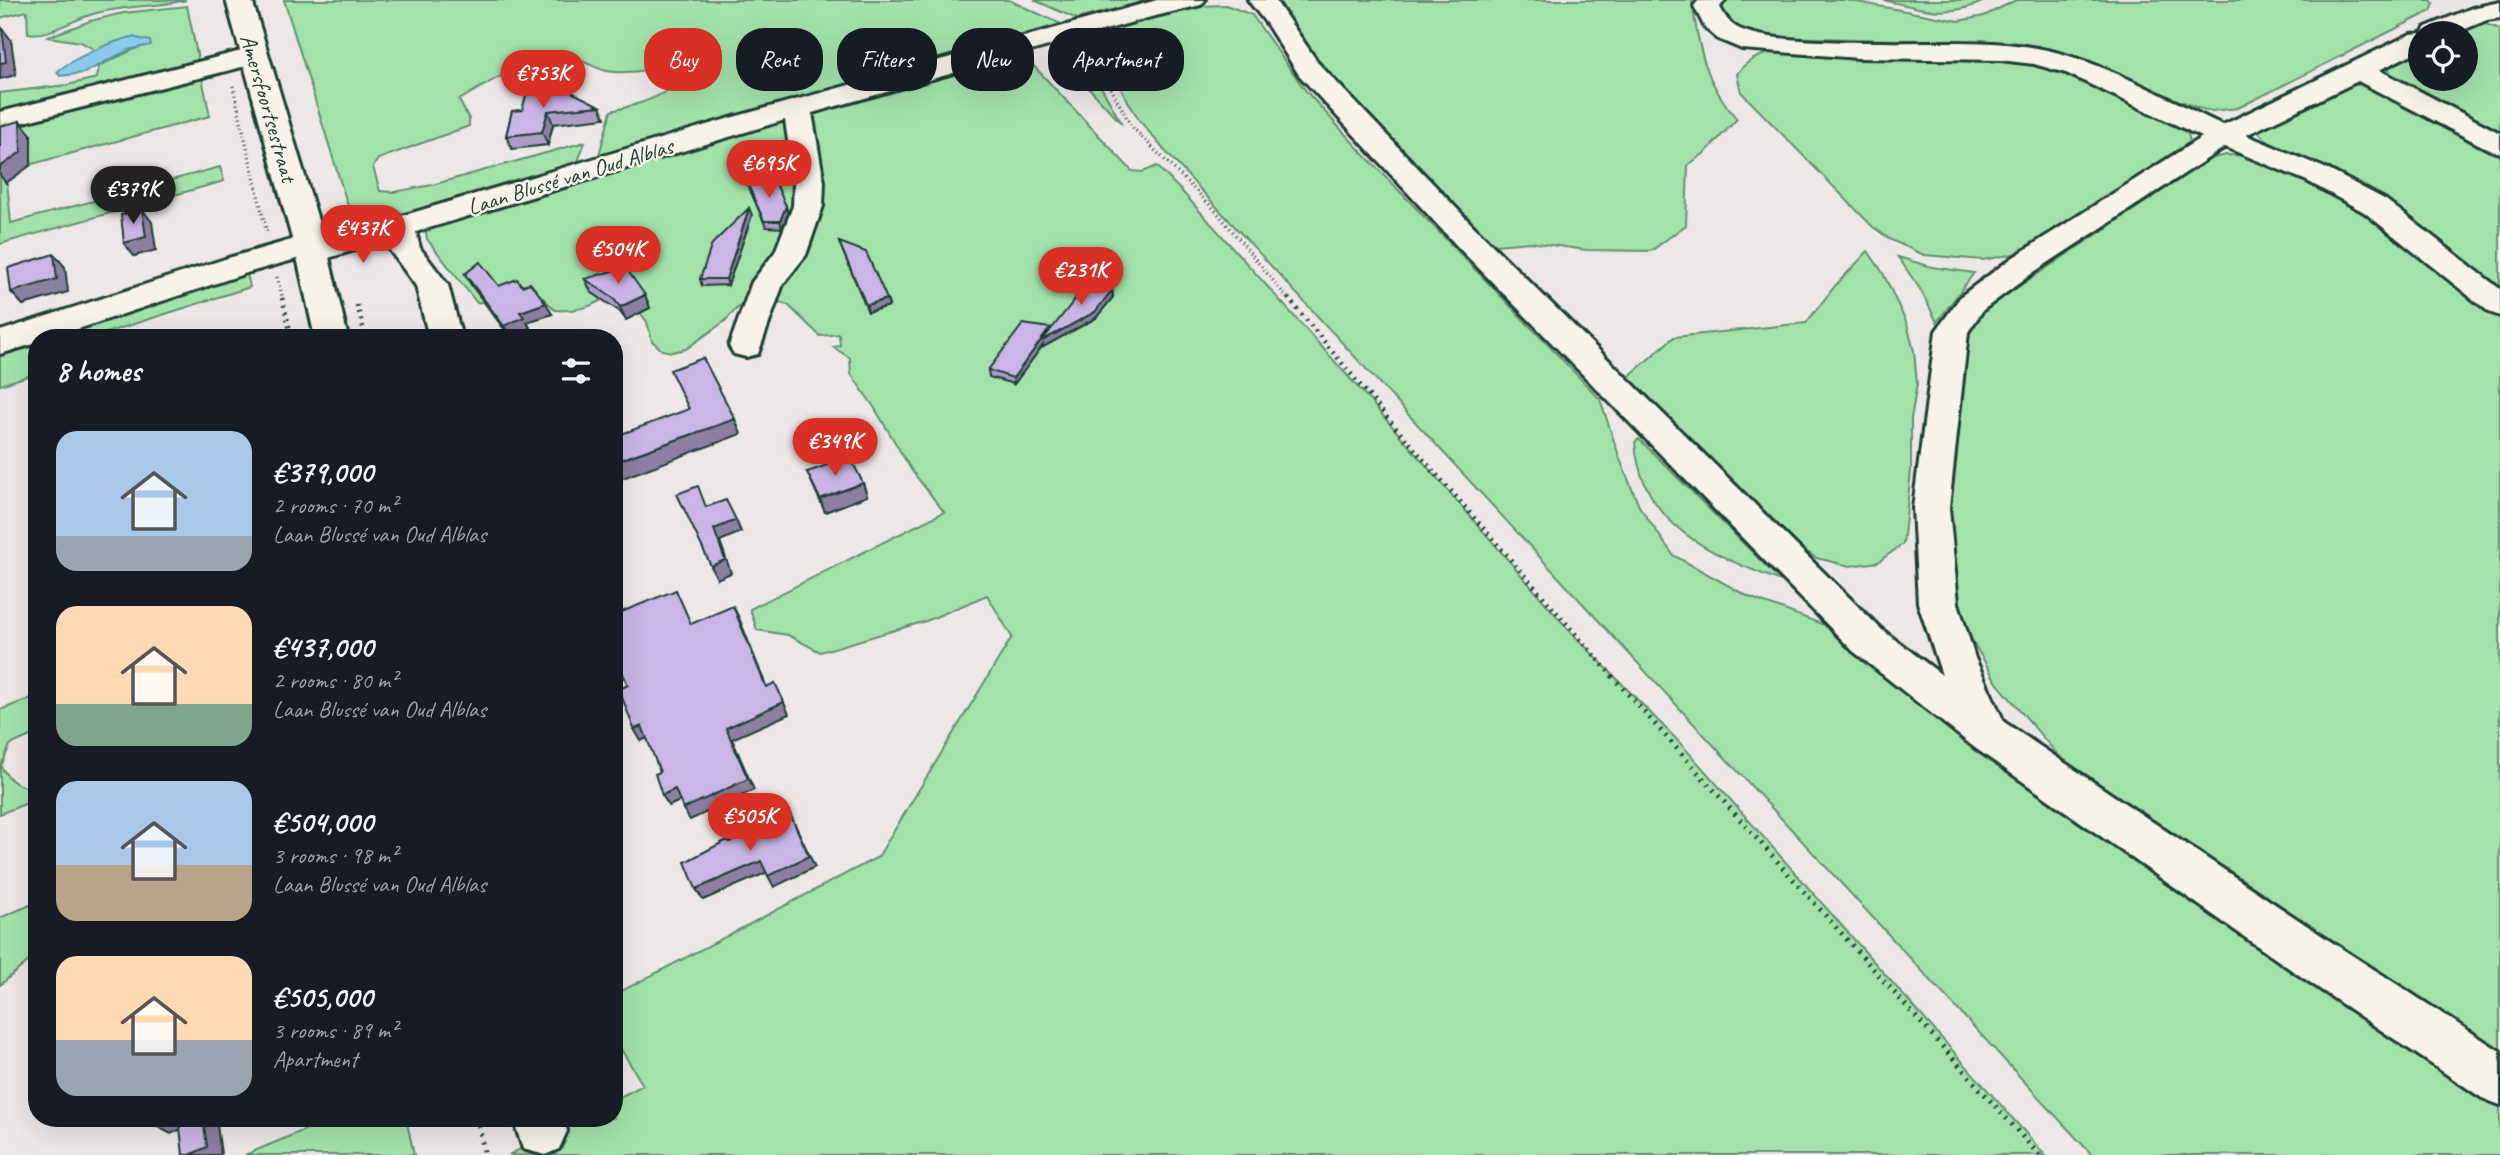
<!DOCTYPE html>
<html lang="en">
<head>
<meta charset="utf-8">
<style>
	:root { --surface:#171b24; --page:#20242c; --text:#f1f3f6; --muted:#9ea1a6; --accent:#d93025 }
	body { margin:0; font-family:Caveat,sans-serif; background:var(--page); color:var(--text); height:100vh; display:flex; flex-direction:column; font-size:26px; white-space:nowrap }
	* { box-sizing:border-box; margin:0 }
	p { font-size:23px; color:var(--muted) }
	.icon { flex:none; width:38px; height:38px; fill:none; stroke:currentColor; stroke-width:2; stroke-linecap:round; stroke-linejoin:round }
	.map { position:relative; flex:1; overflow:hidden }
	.drawer { position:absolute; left:28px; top:329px; width:595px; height:798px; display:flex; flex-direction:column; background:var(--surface); border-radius:28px; box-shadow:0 7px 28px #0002 }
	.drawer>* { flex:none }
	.hud { position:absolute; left:644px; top:28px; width:665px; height:63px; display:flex; gap:14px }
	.controls { position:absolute; left:2408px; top:21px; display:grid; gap:14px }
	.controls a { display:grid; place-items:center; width:70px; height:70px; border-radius:50%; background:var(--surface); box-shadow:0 7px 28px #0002; font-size:35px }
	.price { position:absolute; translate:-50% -60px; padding:0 16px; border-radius:24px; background:var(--accent); color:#fff; font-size:23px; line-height:46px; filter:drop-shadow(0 2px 4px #0008) }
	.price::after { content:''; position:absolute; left:50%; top:42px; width:21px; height:16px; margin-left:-10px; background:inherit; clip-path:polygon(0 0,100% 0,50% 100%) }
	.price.active { background:#222; color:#fff }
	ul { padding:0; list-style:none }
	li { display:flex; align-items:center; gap:21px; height:175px; padding:0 28px }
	li span { display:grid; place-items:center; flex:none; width:196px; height:140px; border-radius:21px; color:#555 }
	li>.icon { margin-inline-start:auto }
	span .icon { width:84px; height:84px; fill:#fffc; stroke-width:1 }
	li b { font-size:30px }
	h2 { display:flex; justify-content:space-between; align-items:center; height:84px; padding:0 28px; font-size:30px }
	.pill { padding:0 24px; border-radius:28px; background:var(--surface); box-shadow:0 7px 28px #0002; font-size:24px; line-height:63px }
	.pill.active { background:var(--accent); color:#fff }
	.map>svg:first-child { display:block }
</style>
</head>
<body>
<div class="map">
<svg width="2500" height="1155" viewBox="0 0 2500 1155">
	<rect width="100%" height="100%" fill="#eee7e8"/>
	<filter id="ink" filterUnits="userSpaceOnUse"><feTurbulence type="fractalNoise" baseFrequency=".0143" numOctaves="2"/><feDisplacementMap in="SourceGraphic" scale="14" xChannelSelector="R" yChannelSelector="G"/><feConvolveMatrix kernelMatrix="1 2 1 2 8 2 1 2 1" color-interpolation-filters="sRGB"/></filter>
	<g filter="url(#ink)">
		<path fill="#a3e3ab" stroke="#619070" stroke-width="2" d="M 0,0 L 186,0 C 154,8 121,5 90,15 C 70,21 48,37 28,33 L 27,11 L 0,18 Z
			M 284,0 L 1009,0 L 1061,24 L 604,159 L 599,155 L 611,111 C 632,106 651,101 668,90 L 672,77 L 661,69 C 643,69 625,75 607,71 C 593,68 579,57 565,56 C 533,54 487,84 459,100 L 469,119 L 469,126 L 378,159 L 373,167 L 380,191 L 394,192 L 432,185 L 585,142 L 576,167 L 356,232 Z
			M 1034,0 L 1150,0 L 1077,19 Z
			M 1279,0 L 1692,0 C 1698,46 1705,83 1737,119 L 1706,152 L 1688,165 L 1686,225 L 1651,251 L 1586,250 L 1530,242 L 1495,245 L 1354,104 L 1303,41 Z
			M 1725,0 L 1846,0 L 1959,21 L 1984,16 L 2016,0 L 2431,0 L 2434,4 L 2431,11 L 2238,108 L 2212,111 L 2198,108 L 2066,56 L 2021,43 L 1767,37 L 1732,27 L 1720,8 Z
			M 1883,0 L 1987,0 C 1947,19 1925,9 1883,0 Z
			M 1226,5 L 1252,15 L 1306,91 L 1357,147 L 1600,399 L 1621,462 L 1639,506 L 1673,555 L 1749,597 L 1827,626 L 1856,647 L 1943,723 L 2023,784 L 2500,1104 L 2500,1155 L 2092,1155 L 1165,151 L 1139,120 L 1087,30 L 1174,7 Z
			M 187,6 L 199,64 L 0,114 L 0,93 L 67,85 L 97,78 L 99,66 L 135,49 L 113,43 L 97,51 L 81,42 L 48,37 L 90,21 L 123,13 Z
			M 2474,20 L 2500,29 L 2500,135 L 2404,84 L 2390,73 L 2387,63 L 2391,53 L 2420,39 L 2420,79 L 2466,79 L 2466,33 L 2434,33 L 2459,21 Z
			M 1071,34 L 1122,124 L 1045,40 Z
			M 1017,48 L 1132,171 L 1143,172 L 1157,166 L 1187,197 L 1365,395 L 1568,629 L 1682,745 L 2045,1155 L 509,1155 L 579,1118 L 614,1118 L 614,1100 L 643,1085 L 614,1038 L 614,995 L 878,857 L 1012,637 L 987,595 L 926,621 L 820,652 L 788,635 L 757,630 L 750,609 L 944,512 L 912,471 L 874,407 L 851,374 L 850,358 L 833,347 L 840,346 L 839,334 L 820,336 L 788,305 L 778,302 L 774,295 L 792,260 L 802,111 Z
			M 1773,52 L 2032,61 L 2070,71 L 2187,130 L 2190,142 L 2019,253 L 1983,260 L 1924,255 L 1891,240 L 1873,227 L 1741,92 L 1737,74 C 1746,61 1757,56 1773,52 Z
			M 201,73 L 210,116 L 6,171 L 11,223 L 220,167 L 224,181 L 0,244 L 0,123 Z
			M 2362,84 L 2375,88 L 2500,151 L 2500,293 L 2371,192 L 2271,144 L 2257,131 L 2263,122 L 2345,86 Z
			M 788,116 L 794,140 L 795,226 L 743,302 L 725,321 L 686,349 L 672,352 L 662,350 L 652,341 L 647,322 L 636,307 L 610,294 C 593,308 576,311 555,310 L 532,287 L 477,303 L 427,239 L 425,225 Z
			M 2226,155 L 2258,156 L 2368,208 L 2500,313 L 2500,1054 L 2068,767 L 1997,683 L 1969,635 L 1954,589 L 1948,510 L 1960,351 L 1982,311 L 2210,159 Z
			M 1868,251 L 1883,273 L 1907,324 L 1914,351 L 1917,384 L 1911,419 L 1911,471 L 1903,544 L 1878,562 L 1850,566 L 1816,558 L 1789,539 L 1628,377 L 1674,337 L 1806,323 L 1835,286 Z
			M 1898,257 L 1932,267 L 1974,273 L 1937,322 L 1920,289 Z
			M 246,269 L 250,287 L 90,338 L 37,338 L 37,373 L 0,385 L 0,346 Z
			M 1639,439 L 1781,581 C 1712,555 1641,526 1635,442 Z
			M 37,696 L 37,733 L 10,745 L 1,766 C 9,782 19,787 37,789 L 37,799 L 0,814 L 0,710 Z
			M 37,902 L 37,954 L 0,985 L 0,918 Z
			M 333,1118 L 406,1118 L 414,1155 L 245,1155 Z"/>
		<path fill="#8ccaed" stroke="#6092a3" stroke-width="2" d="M 132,37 L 150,41 L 151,45 L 128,50 L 84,73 L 60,76 L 57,72 C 71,59 113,41 132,37 Z"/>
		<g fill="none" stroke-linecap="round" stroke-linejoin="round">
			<defs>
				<path id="minor" d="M 1157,0 L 1205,0 L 1201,5 L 1151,17 L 812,113 L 824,182 L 823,206 L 806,255 L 783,284 L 758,354 L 746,357 L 734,354 L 729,346 L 752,282 L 775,252 L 793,206 L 794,182 L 785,120 L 416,232 L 420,248 L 448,285 L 462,338 L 429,338 L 416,286 L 389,249 L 388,240 L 312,263 L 300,258 L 250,272 L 51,338 L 37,338 L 37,343 L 0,354 L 0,331 L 228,258 L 309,235 L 321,240 L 730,118 Z
					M 1248,0 L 1275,0 L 1319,64 L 1480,233 L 1881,629 L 1942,675 L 1918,603 L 1913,508 L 1936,331 L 1961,296 L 2012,258 L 2202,137 L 2066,73 L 2034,64 L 2000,60 L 1858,58 L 1742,49 L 1718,39 L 1705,28 L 1694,6 L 1698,1 L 1725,0 L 1720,7 C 1724,15 1728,22 1736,27 C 1762,43 1850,42 1883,42 C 1933,43 1987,39 2037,48 C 2102,60 2163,97 2223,125 L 2411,34 L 2422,33 L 2426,27 L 2472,8 L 2500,2 L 2500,18 L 2487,20 L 2456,33 L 2420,33 L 2420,50 L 2379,70 L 2500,133 L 2500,153 L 2490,150 L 2358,81 L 2246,135 L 2327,169 L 2386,200 L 2500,289 L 2500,316 L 2489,312 L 2364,212 L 2307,181 L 2225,147 L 2034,272 L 1983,310 L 1968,332 L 1949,508 L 1958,603 L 1975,658 L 2004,722 L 2327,939 L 2500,1051 L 2500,1105 L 2482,1098 L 2293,971 L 1975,748 L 1853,651 L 1458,247 L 1299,75 L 1266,23 Z
					M 253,48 L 262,50 L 266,56 L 262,62 L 0,128 L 0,112 Z"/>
				<path id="major" d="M 226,0 L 252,0 L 328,253 L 348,338 L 315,338 L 296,253 Z
					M 513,1118 L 563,1118 L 567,1131 L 559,1149 L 545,1155 L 523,1149 Z"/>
			</defs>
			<use href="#minor" stroke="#1f3d34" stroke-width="6"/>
			<use href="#major" stroke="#1f3d34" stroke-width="6"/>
			<path stroke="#1f3d34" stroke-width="3.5" stroke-dasharray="1 3.5" stroke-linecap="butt" d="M 1089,49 L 1132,127 L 1215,210 L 1289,300
				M 233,86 L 267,234
				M 277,277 L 283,300"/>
			<path stroke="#1f3d34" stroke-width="4.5" stroke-dasharray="2 5" stroke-linecap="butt" d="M 282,298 L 292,338
				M 1288,298 L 1390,421 L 1614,678
				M 357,305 L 366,338"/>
			<path stroke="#1f3d34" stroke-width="5" stroke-dasharray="2 6" stroke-linecap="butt" d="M 1612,676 L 2039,1155
				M 477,1118 L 485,1155"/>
			<use href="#minor" fill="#f7f3e8" fill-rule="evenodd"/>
			<use href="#major" fill="#f7f3e8" fill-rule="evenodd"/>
		</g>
		<path fill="#ad9dc6" stroke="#1f3d34" stroke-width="2" d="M 600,106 L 605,118 L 553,124 L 548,145 L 512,149 L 506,136 L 512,111 Z
			M 748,185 L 788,213 L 782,228 L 766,227 Z
			M 752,215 L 728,285 L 702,286 L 700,279 Z
			M 839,242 L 887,299 L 889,306 L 868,312 Z
			M 465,274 L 499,286 L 522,286 L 552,314 L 527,322 L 530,328 L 510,337 L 471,285 Z
			M 585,279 L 645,295 L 650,308 L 626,320 L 619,311 L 591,292 Z
			M 1112,290 L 1113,297 L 1096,318 L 1043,347 L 1043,345 L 1014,384 L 989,377 L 988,370 L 1050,328 L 1050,331 Z
			M 807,472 L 863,483 L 867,496 L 825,512 Z"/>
		<path fill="#8d7fa1" stroke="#1f3d34" stroke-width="2" d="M 2,28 L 11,40 L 16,75 L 0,79 Z
			M 548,111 L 553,124 L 548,145 L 542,132 Z
			M 20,121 L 31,134 L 31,165 L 6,183 L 0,175 L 0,167 Z
			M 786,206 L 788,213 L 782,228 L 780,221 Z
			M 749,208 L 752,215 L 728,285 L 726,279 Z
			M 142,209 L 152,222 L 156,250 L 134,256 L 124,243 Z
			M 54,254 L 65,267 L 68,292 L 23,305 L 11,292 Z
			M 1112,290 L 1113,297 L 1096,318 L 1043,347 L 1043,345 L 1014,384 L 1013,378 L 1050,328 L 1051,334 Z
			M 645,295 L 650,308 L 626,320 L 620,307 Z
			M 887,299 L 889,306 L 868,312 L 866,305 Z
			M 546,303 L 552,314 L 527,322 L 530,328 L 510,337 L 504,326 L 520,312 Z
			M 735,419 L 741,434 L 620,479 L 621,481 L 614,484 L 614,462 Z
			M 863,483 L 867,496 L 825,512 L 820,499 Z
			M 736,520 L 741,532 L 720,541 L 731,573 L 717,579 L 711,566 L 714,529 Z
			M 733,606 L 739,618 L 771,698 L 766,687 Z
			M 775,683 L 789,714 L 732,739 L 754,790 L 690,820 L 683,809 L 726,728 Z
			M 642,726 L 649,737 L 641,741 L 634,729 Z
			M 675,789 L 682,800 L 669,806 L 662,795 Z
			M 790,814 L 815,867 L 774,887 L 768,876 Z
			M 761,861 L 768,872 L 703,900 L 696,889 Z
			M 173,1118 L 185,1118 L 194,1123 L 171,1134 L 156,1126 Z
			M 203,1118 L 216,1118 L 221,1154 L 220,1155 L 190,1155 Z"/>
		<path fill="#c9b6e6" stroke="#1f3d34" stroke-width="2" d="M 0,28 L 2,28 L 6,62 L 0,63 Z
			M 563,88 L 600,106 L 548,111 L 542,132 L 506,136 L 512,111 L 522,110 L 527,92 Z
			M 20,121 L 21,152 L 0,167 L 0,126 Z
			M 774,179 L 786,206 L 780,221 L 764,221 L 748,185 Z
			M 749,208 L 726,279 L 700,279 L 712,244 Z
			M 142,209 L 146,237 L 124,243 L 121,215 Z
			M 839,242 L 866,252 L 887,299 L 866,305 Z
			M 54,254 L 57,279 L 11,292 L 8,268 Z
			M 480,262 L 499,286 L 517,279 L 522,286 L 530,283 L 546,303 L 520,312 L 524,317 L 504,326 L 465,274 Z
			M 625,267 L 645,295 L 620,307 L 613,298 L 585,279 Z
			M 1088,283 L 1112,290 L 1095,312 L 1042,341 Z
			M 1023,324 L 1050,328 L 1013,378 L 988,370 Z
			M 703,358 L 735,419 L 614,462 L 614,424 L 619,435 L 689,409 L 670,370 Z
			M 850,457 L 863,483 L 820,499 L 807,472 Z
			M 698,486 L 706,507 L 726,500 L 736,520 L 714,529 L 725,560 L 711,566 L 677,494 Z
			M 676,590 L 691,624 L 733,606 L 766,687 L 775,683 L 784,702 L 726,728 L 748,779 L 683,809 L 675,789 L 662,795 L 655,774 L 660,772 L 642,726 L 634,729 L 619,689 L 628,685 L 614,654 L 614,615 Z
			M 790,814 L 809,856 L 768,876 L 761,861 L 696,889 L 685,862 L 727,840 L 729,842 Z
			M 155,1118 L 173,1118 L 156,1126 Z
			M 179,1118 L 203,1118 L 207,1147 L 190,1155 L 183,1155 Z"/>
	</g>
	<g text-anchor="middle" stroke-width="5" stroke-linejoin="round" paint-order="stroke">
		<g font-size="23" fill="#1f3d34" stroke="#f7f3e8">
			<text transform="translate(269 108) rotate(74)" y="8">Amersfoortsestraat</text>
			<text transform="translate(570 176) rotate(-17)" y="8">Laan Blussé van Oud Alblas</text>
		</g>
	</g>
</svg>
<div class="controls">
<a><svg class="icon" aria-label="locate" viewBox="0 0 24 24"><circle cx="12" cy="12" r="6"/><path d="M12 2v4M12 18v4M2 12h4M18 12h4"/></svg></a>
</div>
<b class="price" style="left:543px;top:110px">€753K</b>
<b class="price" style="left:769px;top:200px">€695K</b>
<b class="price active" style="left:133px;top:226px">€379K</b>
<b class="price" style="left:363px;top:265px">€437K</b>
<b class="price" style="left:618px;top:286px">€504K</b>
<b class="price" style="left:1081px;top:307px">€231K</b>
<b class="price" style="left:835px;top:478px">€349K</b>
<b class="price" style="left:750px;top:853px">€505K</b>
<div class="hud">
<a class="pill active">Buy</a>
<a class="pill">Rent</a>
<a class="pill">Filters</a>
<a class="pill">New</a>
<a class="pill">Apartment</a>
</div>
<section class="drawer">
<h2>8 homes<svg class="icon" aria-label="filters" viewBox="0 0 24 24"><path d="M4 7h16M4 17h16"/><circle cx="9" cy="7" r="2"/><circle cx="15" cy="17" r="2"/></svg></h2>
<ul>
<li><span style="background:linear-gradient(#a9c7e8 75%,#9aa5b1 0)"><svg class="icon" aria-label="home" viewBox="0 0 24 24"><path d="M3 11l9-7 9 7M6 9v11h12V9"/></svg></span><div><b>€379,000</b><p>2 rooms · 70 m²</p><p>Laan Blussé van Oud Alblas</p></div></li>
<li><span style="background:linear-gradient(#ffd9b3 70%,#7fa58c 0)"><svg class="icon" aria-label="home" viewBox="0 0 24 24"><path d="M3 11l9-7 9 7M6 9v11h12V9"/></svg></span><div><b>€437,000</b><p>2 rooms · 80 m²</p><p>Laan Blussé van Oud Alblas</p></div></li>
<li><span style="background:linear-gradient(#a9c7e8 60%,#b9a48a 0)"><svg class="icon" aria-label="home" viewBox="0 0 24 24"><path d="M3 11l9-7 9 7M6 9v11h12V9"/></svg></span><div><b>€504,000</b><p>3 rooms · 98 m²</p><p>Laan Blussé van Oud Alblas</p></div></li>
<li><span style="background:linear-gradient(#ffd9b3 60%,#9aa5b1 0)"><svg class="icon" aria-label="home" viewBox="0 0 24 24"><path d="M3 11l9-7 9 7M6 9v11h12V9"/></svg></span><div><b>€505,000</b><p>3 rooms · 89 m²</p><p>Apartment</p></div></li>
</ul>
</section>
</div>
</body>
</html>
